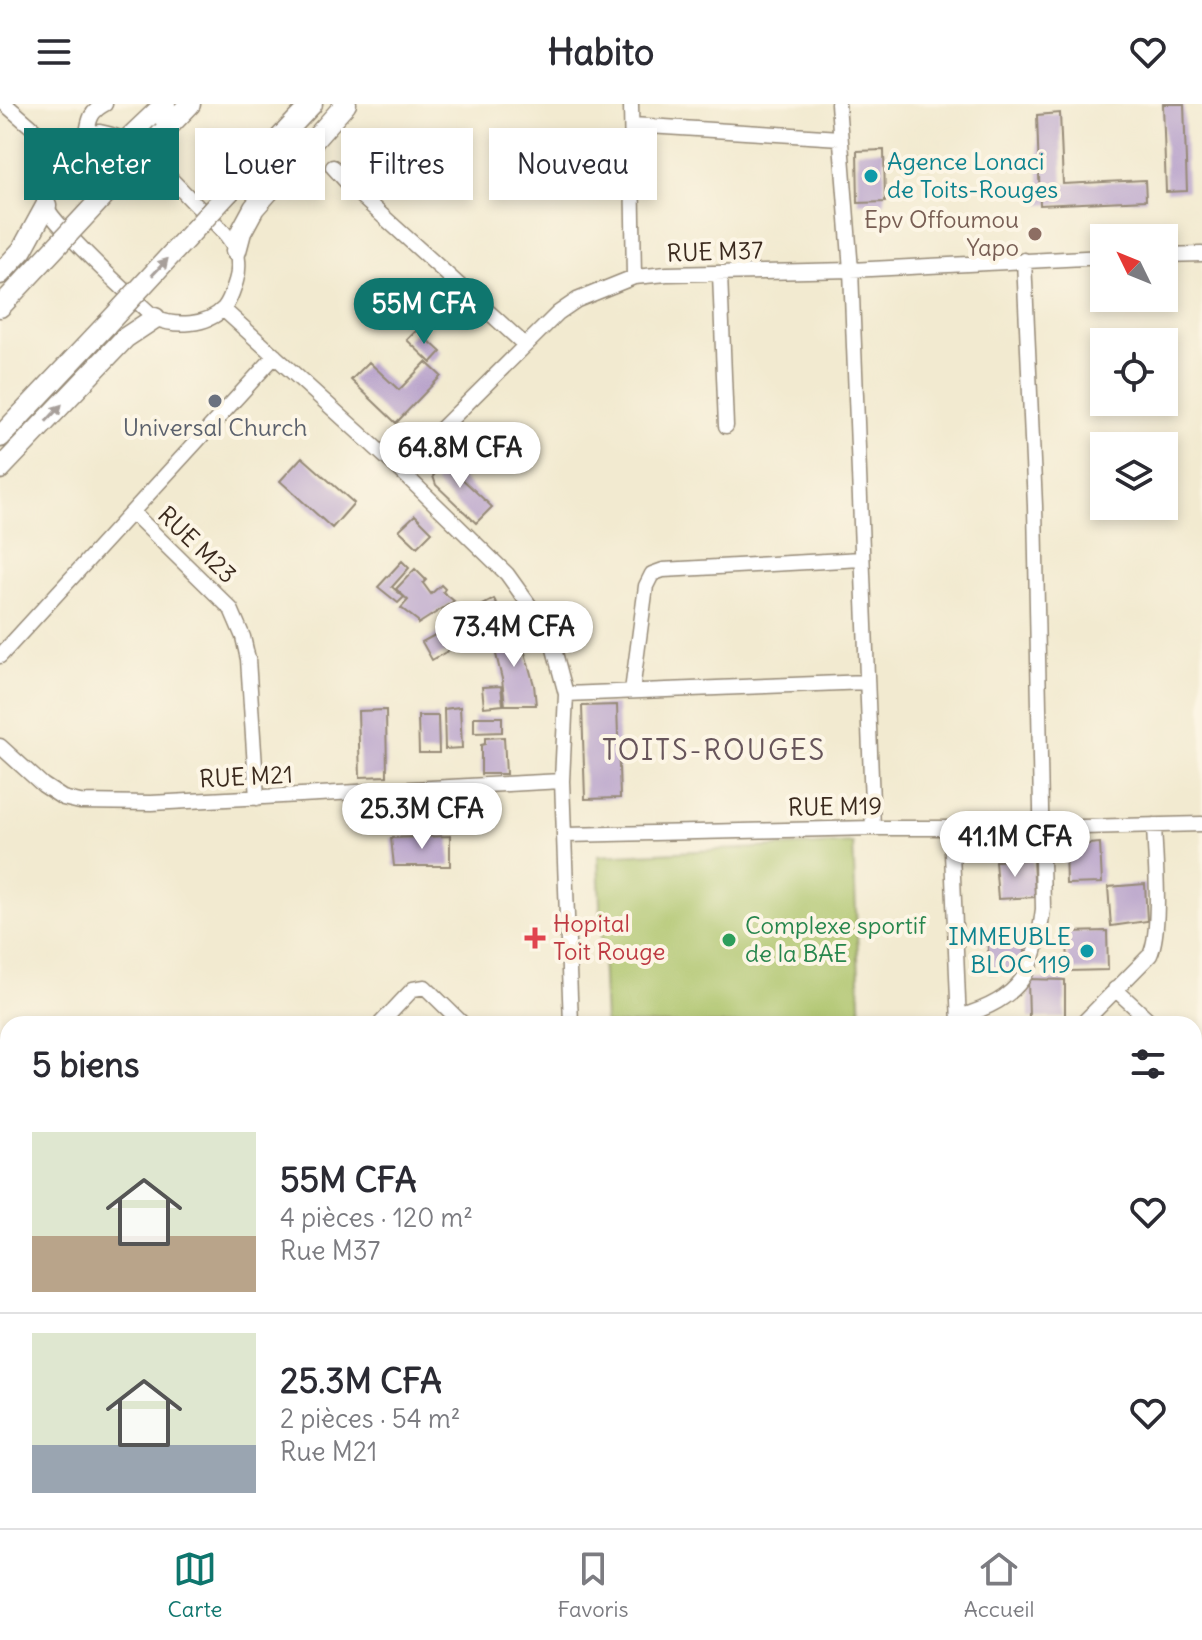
<!DOCTYPE html>
<html lang="fr">
<head>
<meta charset="utf-8">
<style>
	:root { --surface:#fff; --page:#f7f7f7; --text:#2b2b33; --muted:#7c7c81; --line:#e1e1e2; --accent:#0f766e }
	body { margin:0; font-family:Delius,sans-serif; background:var(--page); color:var(--text); height:100vh; display:flex; flex-direction:column; font-size:30px; white-space:nowrap }
	* { box-sizing:border-box; margin:0 }
	p { font-size:26px; color:var(--muted) }
	.icon { flex:none; width:44px; height:44px; fill:none; stroke:currentColor; stroke-width:2; stroke-linecap:round; stroke-linejoin:round }
	.map { position:relative; flex:1; overflow:hidden }
	.panel { position:absolute; left:0px; top:912px; width:1202px; height:512px; display:flex; flex-direction:column; background:var(--surface); border-radius:24px 24px 0 0; box-shadow:0 4px 12px #0003 }
	.panel>* { flex:none }
	.guide { position:absolute; left:24px; top:24px; width:800px; height:72px; display:flex; gap:16px }
	.needle { width:52px; rotate:313deg }
	.buttons { position:absolute; left:1090px; top:120px; display:grid; gap:16px }
	.buttons a { display:grid; place-items:center; width:88px; height:88px; border-radius:0px; background:var(--surface); box-shadow:0 4px 12px #0003; font-size:40px }
	.price { position:absolute; translate:-50% -68px; padding:0 18px; border-radius:28px; background:#fff; color:#222; font-size:26px; line-height:52px; filter:drop-shadow(0 2px 4px #0008) }
	.price::after { content:''; position:absolute; left:50%; top:48px; width:24px; height:18px; margin-left:-12px; background:inherit; clip-path:polygon(0 0,100% 0,50% 100%) }
	.price.current { background:var(--accent); color:#fff }
	ul { padding:0; list-style:none }
	li { display:flex; align-items:center; gap:24px; height:200px; padding:0 32px }
	li+li { border-top:2px solid var(--line) }
	li span { display:grid; place-items:center; flex:none; width:224px; height:160px; border-radius:0px; color:#555 }
	li>.icon { margin-inline-start:auto }
	span .icon { width:96px; height:96px; fill:#fffc; stroke-width:1 }
	li b { font-size:34px }
	h2 { display:flex; justify-content:space-between; align-items:center; height:96px; padding:0 32px; font-size:34px }
	.chip { padding:0 28px; border-radius:0px; background:var(--surface); box-shadow:0 4px 12px #0003; font-size:28px; line-height:72px }
	.chip.current { background:var(--accent); color:#fff }
	header { display:flex; justify-content:space-between; align-items:center; height:104px; padding:0 32px; background:var(--surface); font-size:36px; font-weight:800 }
	.dock { display:flex; justify-content:space-around; align-items:center; height:112px; border-top:2px solid var(--line); background:var(--surface); font-size:22px; color:var(--muted) }
	.dock a { display:grid; justify-items:center; gap:4px }
	.dock .current { color:var(--accent) }
	.map>svg:first-child { display:block }
</style>
</head>
<body>
<header><svg class="icon" aria-label="menu" viewBox="0 0 24 24"><path d="M4 6h16M4 12h16M4 18h16"/></svg>Habito<svg class="icon" aria-label="heart" viewBox="0 0 24 24"><path d="M12 20l-8-8c-3-5 5-10 8-4 3-6 11-1 8 4z"/></svg></header>
<div class="map">
<svg width="1202" height="1424" viewBox="0 0 1202 1424">
	<rect width="100%" height="100%" fill="#fcf5e5"/>
	<filter id="ink" filterUnits="userSpaceOnUse"><feTurbulence type="fractalNoise" baseFrequency=".0125" numOctaves="2"/><feDisplacementMap in="SourceGraphic" scale="16" xChannelSelector="R" yChannelSelector="G"/><feConvolveMatrix kernelMatrix="1 2 1 2 8 2 1 2 1" color-interpolation-filters="sRGB"/></filter>
	<filter id="wash" filterUnits="userSpaceOnUse"><feTurbulence type="fractalNoise" baseFrequency=".006" numOctaves="4" result="noise"/><feDisplacementMap in="SourceGraphic" scale="32" xChannelSelector="R" yChannelSelector="G"/><feGaussianBlur stdDeviation="1.8" result="paint"/><feColorMatrix in="noise" values="0 0 0 0 0 0 0 0 0 0 0 0 0 0 0 0 0 1.4 0 .05"/><feComposite in="paint" operator="in"/></filter>
	<g filter="url(#wash)">
		<rect width="100%" height="100%" fill="#f2ead0"/>
		<path fill="#aac268" stroke="#727643" stroke-width="2" d="M 853,739 L 861,920 L 605,920 L 598,752 Z"/>
		<g fill="none" stroke-linecap="round" stroke-linejoin="round">
			<path stroke="#6f9fd9" stroke-width="4" d="M 716,1416 L 725,1424"/>
		</g>
		<g id="blocks">
			<path fill="#baa5cc" d="M 1163,0 L 1184,0 L 1187,87 L 1166,88 Z
				M 1060,9 L 1063,80 L 1145,76 L 1146,96 L 1040,101 L 1037,11 Z
				M 884,46 L 885,98 L 858,99 L 857,47 Z
				M 417,226 L 441,248 L 431,259 L 407,236 Z
				M 369,258 L 399,286 L 426,258 L 441,272 L 396,319 L 351,276 Z
				M 451,352 L 465,365 L 459,372 L 492,403 L 476,419 L 436,381 L 433,372 Z
				M 302,353 L 354,399 L 332,424 L 280,377 Z
				M 415,411 L 432,428 L 417,443 L 399,426 Z
				M 402,457 L 409,464 L 392,483 L 404,493 L 398,499 L 378,483 Z
				M 415,465 L 426,476 L 423,479 L 431,490 L 441,481 L 445,485 L 443,488 L 454,497 L 418,520 L 418,517 L 401,504 L 408,496 L 396,485 Z
				M 494,495 L 502,510 L 476,524 L 468,509 Z
				M 466,514 L 477,530 L 432,556 L 422,538 Z
				M 518,524 L 534,581 L 536,601 L 505,601 L 502,575 L 491,530 Z
				M 501,582 L 503,601 L 484,603 L 482,583 Z
				M 617,601 L 620,694 L 585,695 L 582,602 Z
				M 460,603 L 462,644 L 445,645 L 444,605 Z
				M 386,606 L 387,672 L 360,673 L 358,607 Z
				M 418,612 L 438,612 L 439,649 L 419,649 Z
				M 474,613 L 502,613 L 502,628 L 474,629 Z
				M 504,633 L 506,670 L 481,670 L 481,641 L 485,640 L 485,634 Z
				M 450,732 L 450,762 L 394,762 L 391,734 Z
				M 1100,739 L 1102,779 L 1066,780 L 1065,742 Z
				M 1033,755 L 1035,793 L 998,795 L 995,757 Z
				M 1145,780 L 1147,817 L 1111,822 L 1108,783 Z
				M 1107,827 L 1108,866 L 1068,867 L 1067,828 Z
				M 1024,828 L 1026,867 L 990,870 L 987,831 Z
				M 1028,875 L 1065,876 L 1065,914 L 1029,914 Z
				M 1196,967 L 1202,972 L 1202,1023 L 1194,1031 L 1194,969 Z
				M 8,1274 L 8,1299 L 0,1292 L 0,1282 Z
				M 224,1416 L 258,1416 L 254,1420 L 259,1424 L 217,1424 Z
				M 854,1416 L 899,1416 L 900,1424 L 854,1424 Z"/>
		</g>
	</g>
	<g filter="url(#ink)">
		<use href="#blocks" fill-opacity="0" stroke="#968a77" stroke-width="2"/>
		<g fill="none" stroke-linecap="round" stroke-linejoin="round">
			<defs>
				<path id="minor" d="M 5,0 L 57,45
					M 631,0 L 634,173
					M 838,0 L 851,166 L 873,724
					M 632,21 L 840,34
					M 100,28 C 110,30 120,33 128,38 C 153,55 175,79 196,101 C 209,114 228,128 236,147 C 239,155 239,168 236,177 C 233,186 230,197 224,204 C 207,222 175,223 155,214 C 126,187 96,161 69,131 C 62,123 50,112 46,102 C 41,90 44,69 49,58 C 58,37 78,31 100,28 Z
					M 87,30 C 89,15 91,7 105,0
					M 333,63 L 353,85 L 525,241
					M 1164,151 L 1202,150
					M 720,170 L 726,322
					M 223,205 L 400,366 L 507,470 L 550,530 L 566,590 L 562,677 L 571,920
					M 400,366 L 558,209 L 577,196 L 634,173 L 667,170 L 851,166 L 1104,153
					M 132,408 L 231,505 L 243,533 L 248,555 L 257,694
					M 0,552 L 275,252
					M 632,587 L 646,482 L 652,470 L 663,466 L 862,455
					M 566,590 L 867,578
					M 0,642 L 43,681 L 63,694 L 80,698 L 151,699 L 562,677
					M 951,724 L 959,920
					M 566,731 L 873,724 L 1042,724 L 1202,720
					M 1115,885 L 1153,920
					M 959,913 C 1022,894 1035,869 1043,805 L 1035,402 L 1024,156
					M 380,920 L 413,885 L 425,883 L 463,920
					M 1082,920 L 1150,851 C 1162,825 1155,752 1154,721
					M 1194,958 L 1202,966
					M 0,1025 L 8,1025
					M 1194,1043 L 1202,1035
					M 0,1258 L 8,1248
					M 1194,1293 L 1202,1293
					M 0,1382 L 8,1373
					M 752,1416 L 759,1424
					M 1074,1416 L 1074,1424
					M 1166,1416 L 1166,1424
					M 367,1424 L 374,1416"/>
				<path id="highway" d="M 164,27 L 190,0
					M 126,37 L 165,0
					M 229,88 L 312,0
					M 236,147 L 241,128 L 254,104 L 346,0
					M 0,170 L 22,146 L 46,102
					M 0,203 L 42,158
					M 0,333 L 107,220
					M 0,365 L 125,234 L 155,214"/>
			</defs>
			<use href="#minor" stroke="#968a77" stroke-width="17"/>
			<use href="#highway" stroke="#968a77" stroke-width="23"/>
			<use href="#minor" stroke="#fff" stroke-width="14"/>
			<use href="#highway" stroke="#fff" stroke-width="20"/>
			<defs>
				<path id="highway-bridge" d="M 42,158 L 164,27
					M 107,220 L 229,88"/>
			</defs>
			<use href="#highway-bridge" stroke="#968a77" stroke-width="23" stroke-linecap="butt"/>
			<use href="#highway-bridge" stroke="#fff" stroke-width="20"/>
		</g>
		<defs><path id="oneway-solid" d="M-6-.8H1V-3.2L6.5 0L1 3.2V.8H-6Z" transform="scale(2)"/></defs>
		<g fill="#a79f9a">
			<use href="#oneway-solid" transform="translate(160 163) rotate(-47)"/>
			<use href="#oneway-solid" transform="translate(54 309) rotate(-47)"/>
		</g>
	</g>
	<g fill="#0f9aa8" stroke="#fcf5e5" stroke-width="3">
		<circle cx="871" cy="72" r="8"/>
		<circle cx="1087" cy="847" r="8"/>
	</g>
	<circle fill="#8d6e63" stroke="#fcf5e5" stroke-width="3" cx="1035" cy="130" r="8"/>
	<circle fill="#6b7280" stroke="#fcf5e5" stroke-width="3" cx="215" cy="297" r="8"/>
	<path fill="#e0444e" stroke="#fcf5e5" stroke-width="3" d="M531 822h8v8h8v8h-8v8h-8v-8h-8v-8h8z"/>
	<circle fill="#2e9e5b" stroke="#fcf5e5" stroke-width="3" cx="729" cy="836" r="8"/>
	<g text-anchor="middle" stroke-width="8" stroke-linejoin="round" paint-order="stroke">
		<g font-size="24" fill="#0d838f" stroke="#fcf5e5" text-anchor="start">
			<text x="887" y="66">Agence Lonaci<tspan x="887" dy="28">de Toits-Rouges</tspan></text>
			<text x="1071" y="841" text-anchor="end">IMMEUBLE<tspan x="1071" dy="28">BLOC 119</tspan></text>
		</g>
		<g font-size="24" fill="#785e54" stroke="#fcf5e5" text-anchor="end">
			<text x="1019" y="124">Epv Offoumou<tspan x="1019" dy="28">Yapo</tspan></text>
		</g>
		<g font-size="24" fill="#3b2a1e" stroke="#fcf5e5">
			<text transform="translate(715 148) rotate(-2)" y="8">RUE M37</text>
			<text transform="translate(197 441) rotate(44)" y="8">RUE M23</text>
			<text transform="translate(246 673) rotate(-3)" y="8">RUE M21</text>
			<text transform="translate(835 703) rotate(-1)" y="8">RUE M19</text>
		</g>
		<g font-size="24" fill="#5b616d" stroke="#fcf5e5">
			<text x="215" y="332">Universal Church</text>
		</g>
		<g font-size="24" fill="#be3a42" stroke="#fcf5e5" text-anchor="start">
			<text x="553" y="828">Hopital<tspan x="553" dy="28">Toit Rouge</tspan></text>
		</g>
		<g font-size="24" fill="#27864d" stroke="#fcf5e5" text-anchor="start">
			<text x="745" y="830">Complexe sportif<tspan x="745" dy="28">de la BAE</tspan></text>
		</g>
		<g font-size="28" letter-spacing="2" fill="#67555b" stroke="#fcf5e5">
			<text x="714" y="656">TOITS-ROUGES</text>
		</g>
	</g>
</svg>
<div class="buttons">
<a><svg class="needle" viewBox="-14 -14 28 28"><path d="M0-13l5 13h-10z" fill="#e53935"/><path d="M0 13l5-13h-10z" fill="#7c7c81"/></svg></a>
<a><svg class="icon" aria-label="locate" viewBox="0 0 24 24"><circle cx="12" cy="12" r="6"/><path d="M12 2v4M12 18v4M2 12h4M18 12h4"/></svg></a>
<a><svg class="icon" aria-label="layers" viewBox="0 0 24 24"><path d="M12 4l9 5-9 5-9-5zM3 14l9 5 9-5"/></svg></a>
</div>
<b class="price current" style="left:424px;top:242px">55M CFA</b>
<b class="price" style="left:460px;top:386px">64.8M CFA</b>
<b class="price" style="left:514px;top:565px">73.4M CFA</b>
<b class="price" style="left:422px;top:747px">25.3M CFA</b>
<b class="price" style="left:1015px;top:775px">41.1M CFA</b>
<div class="guide">
<a class="chip current">Acheter</a>
<a class="chip">Louer</a>
<a class="chip">Filtres</a>
<a class="chip">Nouveau</a>
</div>
<section class="panel">
<h2>5 biens<svg class="icon" aria-label="filters" viewBox="0 0 24 24"><path d="M4 7h16M4 17h16"/><circle cx="9" cy="7" r="2"/><circle cx="15" cy="17" r="2"/></svg></h2>
<ul>
<li><span style="background:linear-gradient(#dfe7d0 65%,#b9a48a 0)"><svg class="icon" aria-label="home" viewBox="0 0 24 24"><path d="M3 11l9-7 9 7M6 9v11h12V9"/></svg></span><div><b>55M CFA</b><p>4 pièces · 120 m²</p><p>Rue M37</p></div><svg class="icon" aria-label="heart" viewBox="0 0 24 24"><path d="M12 20l-8-8c-3-5 5-10 8-4 3-6 11-1 8 4z"/></svg></li>
<li><span style="background:linear-gradient(#dfe7d0 70%,#9aa5b1 0)"><svg class="icon" aria-label="home" viewBox="0 0 24 24"><path d="M3 11l9-7 9 7M6 9v11h12V9"/></svg></span><div><b>25.3M CFA</b><p>2 pièces · 54 m²</p><p>Rue M21</p></div><svg class="icon" aria-label="heart" viewBox="0 0 24 24"><path d="M12 20l-8-8c-3-5 5-10 8-4 3-6 11-1 8 4z"/></svg></li>
</ul>
</section>
</div>
<nav class="dock">
<a class="current"><svg class="icon" aria-label="map" viewBox="0 0 24 24"><path d="M3 6l6-2 6 2 6-2v14l-6 2-6-2-6 2zM9 4v14M15 6v14"/></svg>Carte</a>
<a><svg class="icon" aria-label="saved" viewBox="0 0 24 24"><path d="M7 4h10v16l-5-4-5 4z"/></svg>Favoris</a>
<a><svg class="icon" aria-label="home" viewBox="0 0 24 24"><path d="M3 11l9-7 9 7M6 9v11h12V9"/></svg>Accueil</a>
</nav>
</body>
</html>
